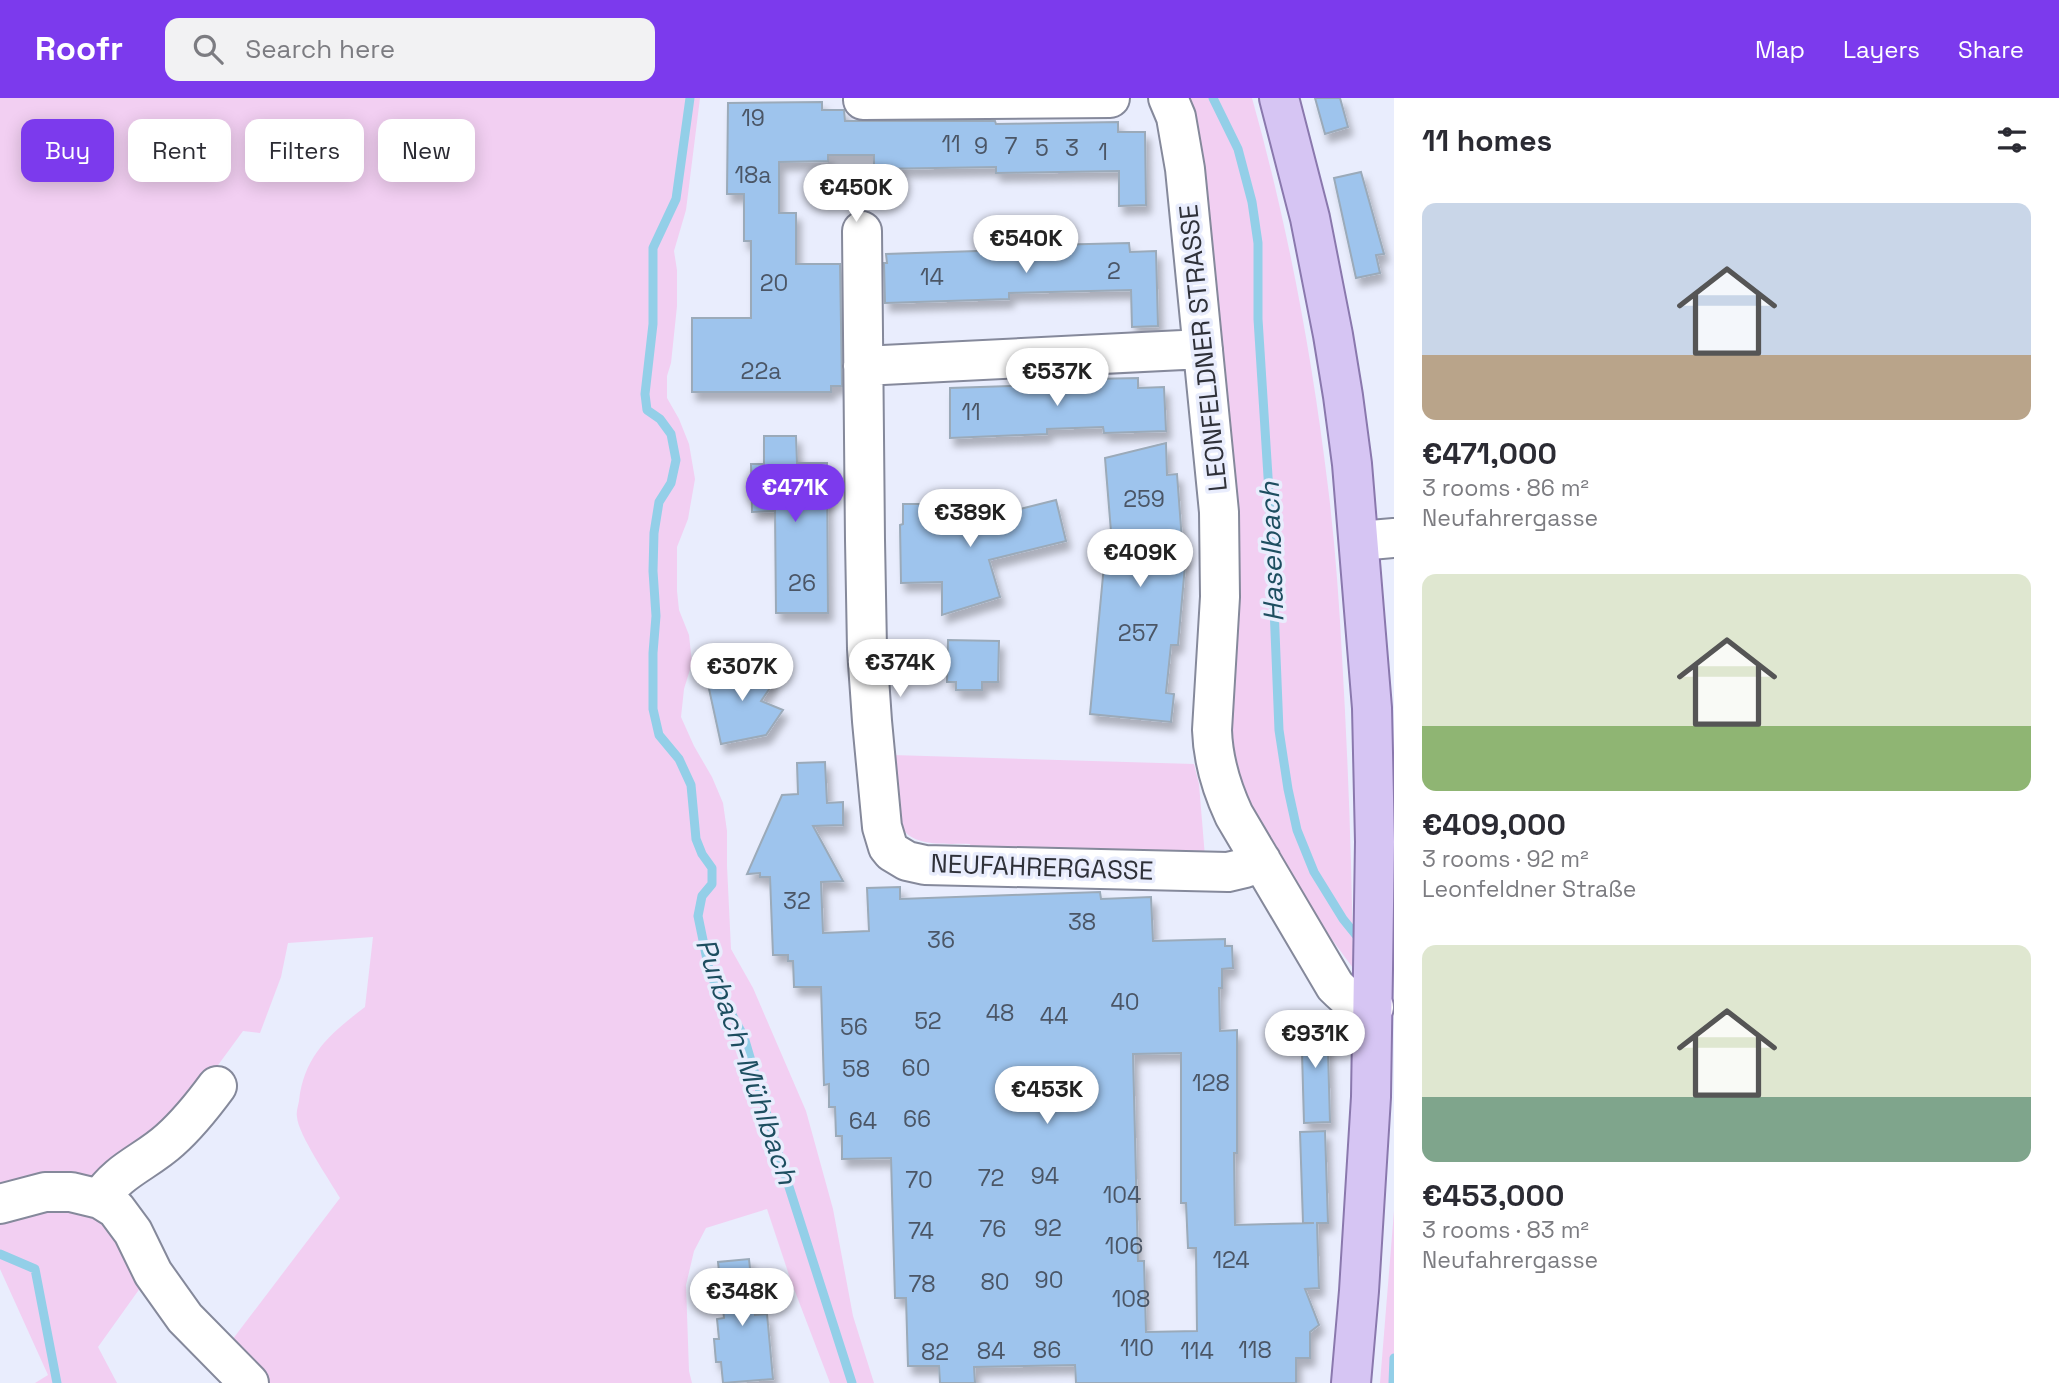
<!DOCTYPE html>
<html lang="en">
<head>
<meta charset="utf-8">
<style>
	:root { --surface:#fff; --page:#f2f2f3; --text:#2b2b33; --muted:#7c7c81; --accent:#7c3aed }
	body { margin:0; font-family:"Space Grotesk",sans-serif; background:var(--page); color:var(--text); height:100vh; display:flex; flex-direction:column; font-size:26px; white-space:nowrap }
	* { box-sizing:border-box; margin:0 }
	p { font-size:23px; color:var(--muted) }
	.icon { flex:none; width:38px; height:38px; fill:none; stroke:currentColor; stroke-width:2; stroke-linecap:round; stroke-linejoin:round }
	.map { position:relative; flex:1; overflow:hidden }
	.details { display:flex; flex-direction:column; background:var(--surface); width:665px }
	.details>* { flex:none }
	.banner { position:absolute; left:21px; top:21px; width:665px; height:63px; display:flex; gap:14px }
	.price { position:absolute; translate:-50% -60px; padding:0 16px; border-radius:24px; background:#fff; color:#222; font-size:23px; line-height:46px; filter:drop-shadow(0 2px 4px #0008) }
	.price::after { content:''; position:absolute; left:50%; top:42px; width:21px; height:16px; margin-left:-10px; background:inherit; clip-path:polygon(0 0,100% 0,50% 100%) }
	.price.selected { background:var(--accent); color:#fff }
	ul { padding:0; list-style:none }
	li { display:grid; align-content:center; gap:14px; height:371px; padding:0 28px }
	li span { display:grid; place-items:center; height:217px; border-radius:14px; color:#555 }
	li>.icon { margin-inline-start:auto }
	span .icon { width:126px; height:126px; fill:#fffc; stroke-width:1 }
	li b { font-size:30px }
	h2 { display:flex; justify-content:space-between; align-items:center; height:84px; padding:0 28px; font-size:30px }
	.chip { padding:0 24px; border-radius:14px; background:var(--surface); box-shadow:0 4px 18px #0003; font-size:24px; line-height:63px }
	.chip.selected { background:var(--accent); color:#fff }
	header { display:flex; align-items:center; gap:42px; box-sizing:border-box; height:98px; padding:0 35px; background:var(--accent); color:#fff }
	header strong { font-size:33px }
	nav { display:flex; gap:38px; margin-inline-start:auto; font-size:24px }
	.search { width:490px; height:63px; background:var(--page); display:flex; align-items:center; gap:18px; box-sizing:border-box; padding:0 24px; border-radius:14px; color:var(--muted); font-size:26px }
	main { display:flex; flex:1; min-height:0 }
	.map>svg:first-child { display:block }
</style>
</head>
<body>
<header>
<strong>Roofr</strong>
<div class="search"><svg class="icon" aria-label="search" viewBox="0 0 24 24"><circle cx="10" cy="10" r="6"/><path d="M15 15l6 6"/></svg>Search here</div>
<nav><a>Map</a><a>Layers</a><a>Share</a></nav>
</header>
<main>
<div class="map">
<svg width="1394" height="1285" viewBox="0 0 1394 1285">
	<defs>
		<filter id="shadow"><feDropShadow dx="4.5" dy="8" stdDeviation="3.5" flood-color="#0004"/></filter>
	</defs>
	<rect width="100%" height="100%" fill="#e9edfd"/>
	<path fill="#f2cff2" d="M 0,0 L 700,0 L 686,112 L 674,153 L 677,172 L 677,208 L 671,265 L 667,278 L 667,300 L 679,321 L 689,346 L 695,381 L 688,421 L 677,449 L 677,493 L 679,512 L 689,537 L 692,565 L 684,591 L 681,619 L 694,648 L 712,679 L 723,705 L 727,733 L 727,768 L 731,851 L 753,890 L 806,1013 L 833,1111 L 853,1218 L 874,1285 L 830,1285 L 791,1183 L 767,1111 L 706,1130 L 694,1153 L 686,1187 L 689,1273 L 692,1285 L 260,1285 L 226,1250 L 340,1100 C 330,1083 298,1036 297,1019 C 296,1014 298,1008 299,1003 C 304,957 331,935 365,909 L 373,839 L 288,845 L 281,879 L 260,935 L 243,933 L 194,1000 L 112,1072 L 83,1081 L 0,1097 Z
		M 1187,0 L 1252,0 C 1288,128 1312,257 1328,389 C 1335,445 1339,502 1342,558 C 1348,662 1352,766 1353,870 L 1333,843 L 1271,752 L 1243,700 L 1230,659 Z
		M 892,657 L 1194,666 L 1199,686 L 1205,759 L 971,752 L 970,746 C 949,745 915,750 902,730 Z
		M 73,1106 L 117,1128 L 148,1179 L 98,1249 L 117,1285 L 35,1285 L 48,1277 L 0,1171 L 0,1116 Z
		M 1394,1113 L 1394,1285 L 1380,1285 Z"/>
	<g fill="none" stroke-linecap="round" stroke-linejoin="round">
		<path stroke="#93cfe8" stroke-width="9" d="M 690,0 L 676,101 L 653,150 L 653,226 L 645,296 L 647,312 L 660,321 L 671,336 L 676,362 L 671,385 L 659,404 L 654,435 L 653,473 L 656,518 L 653,555 L 653,611 L 659,637 L 679,661 L 691,687 L 696,741 L 702,756 L 712,770 L 712,786 L 702,798 L 698,818 L 710,876 L 744,939 L 781,1064 L 852,1285
			M 1213,0 L 1238,51 L 1252,104 L 1258,145 L 1258,221 L 1270,410 L 1279,632 L 1288,691 L 1297,732 L 1314,774 L 1343,821 L 1360,842
			M 0,1156 L 35,1171 L 57,1285
			M 1393,1285 L 1394,1260"/>
	</g>
	<path fill="#9ec4ed" stroke="#9baab9" stroke-width="2" fill-rule="evenodd" filter="url(#shadow)" d="M 1315,0 L 1340,0 L 1348,29 L 1325,36 Z
		M 822,4 L 822,12 L 844,12 L 845,23 L 995,23 L 996,26 L 1118,24 L 1118,34 L 1145,34 L 1146,107 L 1119,108 L 1119,73 L 996,75 L 996,69 L 874,71 L 874,57 L 828,57 L 828,63 L 779,64 L 779,115 L 796,115 L 796,166 L 840,166 L 842,288 L 831,288 L 831,294 L 692,294 L 692,220 L 751,220 L 751,143 L 744,143 L 744,96 L 727,96 L 728,5 Z
		M 1361,74 L 1384,156 L 1376,157 L 1380,175 L 1356,180 L 1334,80 Z
		M 1129,145 L 1130,154 L 1156,153 L 1158,228 L 1132,229 L 1131,192 L 1009,195 L 1009,201 L 885,205 L 884,165 L 887,165 L 886,156 L 1008,152 L 1008,148 Z
		M 1138,280 L 1138,290 L 1164,289 L 1166,333 L 1104,335 L 1103,329 L 1047,331 L 1047,336 L 950,340 L 950,290 L 1045,287 L 1045,282 Z
		M 764,338 L 796,338 L 797,365 L 827,365 L 828,515 L 776,515 L 775,413 L 752,414 L 751,366 L 764,366 Z
		M 1166,345 L 1167,377 L 1177,376 L 1183,456 L 1186,456 L 1178,547 L 1171,547 L 1166,595 L 1174,596 L 1171,624 L 1090,616 L 1106,446 L 1112,446 L 1105,360 Z
		M 1056,402 L 1066,443 L 989,462 L 1000,499 L 942,517 L 942,484 L 901,485 L 900,427 L 903,426 L 903,406 L 943,406 L 944,430 Z
		M 948,542 L 999,543 L 998,584 L 982,584 L 982,592 L 956,592 L 956,584 L 947,584 Z
		M 752,567 L 771,578 L 772,587 L 761,603 L 783,612 L 766,637 L 721,646 L 706,577 Z
		M 825,664 L 827,705 L 843,704 L 843,727 L 813,728 L 843,783 L 821,784 L 823,835 L 869,833 L 867,790 L 900,789 L 900,801 L 1100,794 L 1101,801 L 1151,799 L 1153,843 L 1225,841 L 1225,848 L 1232,848 L 1233,870 L 1222,871 L 1222,890 L 1219,890 L 1220,933 L 1237,932 L 1237,1055 L 1234,1055 L 1235,1127 L 1314,1125 L 1303,1125 L 1300,1034 L 1325,1033 L 1328,1125 L 1317,1125 L 1319,1190 L 1305,1191 L 1319,1227 L 1310,1234 L 1310,1260 L 1296,1260 L 1296,1285 L 1076,1285 L 1075,1267 L 974,1269 L 975,1285 L 940,1285 L 939,1268 L 908,1268 L 906,1200 L 895,1200 L 891,1060 L 842,1061 L 842,1038 L 836,1038 L 835,1009 L 829,1009 L 829,986 L 824,987 L 821,889 L 794,889 L 793,863 L 788,863 L 788,857 L 773,857 L 770,779 L 760,779 L 760,775 L 747,776 L 782,697 L 798,696 L 797,665 ZM 1181,955 L 1181,1105 L 1186,1105 L 1188,1150 L 1196,1150 L 1197,1233 L 1146,1234 L 1144,1163 L 1138,1163 L 1133,956 Z
		M 1301,919 L 1327,919 L 1330,1024 L 1304,1025 Z
		M 749,1161 L 755,1217 L 767,1216 L 773,1281 L 723,1285 L 721,1264 L 716,1264 L 714,1241 L 719,1241 L 717,1221 L 724,1220 L 718,1164 Z"/>
	<g fill="none" stroke-linecap="round" stroke-linejoin="round">
		<defs>
			<path id="minor" d="M 1168,0 L 1176,19 L 1185,71 L 1219,414 L 1220,499 L 1212,632 C 1213,663 1221,689 1234,717 L 1335,888 C 1348,901 1354,907 1374,909
				M 863,2 L 1110,0
				M 862,133 L 865,442 L 867,551 L 872,623 L 882,729 L 888,749 L 892,754 L 907,763 L 925,767 L 1228,774 L 1245,770 L 1261,762
				M 863,268 L 1203,251
				M 1359,443 L 1394,440
				M 100,1101 C 118,1072 146,1064 170,1042 C 188,1026 203,1007 217,988
				M 0,1106 L 45,1094 L 71,1094 L 100,1101 L 116,1111 L 133,1134 L 153,1175 L 185,1220 L 249,1285"/>
			<path id="major" d="M 1279,0 L 1310,120 L 1333,237 L 1343,298 L 1352,366 L 1372,610 L 1375,744 L 1371,999 L 1359,1193 L 1351,1285"/>
		</defs>
		<use href="#minor" stroke="#85899b" stroke-width="42"/>
		<use href="#major" stroke="#8a78ad" stroke-width="42"/>
		<use href="#minor" stroke="#fff" stroke-width="38"/>
		<use href="#major" stroke="#d6c5f3" stroke-width="38"/>
	</g>
	<g text-anchor="middle" stroke-width="7" stroke-linejoin="round" paint-order="stroke">
		<g font-size="23" fill="#4b5666">
			<text x="753" y="28">19</text>
			<text x="951" y="54">11</text>
			<text x="981" y="56">9</text>
			<text x="1011" y="56">7</text>
			<text x="1042" y="58">5</text>
			<text x="1072" y="58">3</text>
			<text x="1103" y="62">1</text>
			<text x="753" y="85">18a</text>
			<text x="1114" y="181">2</text>
			<text x="932" y="187">14</text>
			<text x="774" y="193">20</text>
			<text x="761" y="281">22a</text>
			<text x="971" y="322">11</text>
			<text x="1144" y="409">259</text>
			<text x="802" y="493">26</text>
			<text x="1138" y="543">257</text>
			<text x="797" y="811">32</text>
			<text x="1082" y="832">38</text>
			<text x="941" y="850">36</text>
			<text x="1125" y="912">40</text>
			<text x="1000" y="923">48</text>
			<text x="1054" y="926">44</text>
			<text x="928" y="931">52</text>
			<text x="854" y="937">56</text>
			<text x="916" y="978">60</text>
			<text x="856" y="979">58</text>
			<text x="1211" y="993">128</text>
			<text x="917" y="1029">66</text>
			<text x="863" y="1031">64</text>
			<text x="1045" y="1086">94</text>
			<text x="991" y="1088">72</text>
			<text x="919" y="1090">70</text>
			<text x="1122" y="1105">104</text>
			<text x="1048" y="1138">92</text>
			<text x="993" y="1139">76</text>
			<text x="921" y="1141">74</text>
			<text x="1124" y="1156">106</text>
			<text x="1231" y="1170">124</text>
			<text x="1049" y="1190">90</text>
			<text x="995" y="1192">80</text>
			<text x="922" y="1194">78</text>
			<text x="1131" y="1209">108</text>
			<text x="1137" y="1258">110</text>
			<text x="1047" y="1260">86</text>
			<text x="1255" y="1260">118</text>
			<text x="991" y="1261">84</text>
			<text x="1197" y="1261">114</text>
			<text x="935" y="1262">82</text>
		</g>
		<g font-size="26" fill="#2f3139" stroke="#e9edfd">
			<text transform="translate(1203 250) rotate(-96)" y="9">LEONFELDNER STRASSE</text>
			<text transform="translate(1042 769) rotate(2)" y="9">NEUFAHRERGASSE</text>
		</g>
		<g font-size="28" font-style="italic" fill="#1d4e60" stroke="#e9edfd">
			<text transform="translate(1271 454) rotate(-92)" y="10">Haselbach</text>
			<text transform="translate(747 963) rotate(71)" y="10">Purbach-Mühlbach</text>
		</g>
	</g>
</svg>
<b class="price" style="left:856px;top:126px">€450K</b>
<b class="price" style="left:1026px;top:177px">€540K</b>
<b class="price" style="left:1057px;top:310px">€537K</b>
<b class="price selected" style="left:795px;top:426px">€471K</b>
<b class="price" style="left:970px;top:451px">€389K</b>
<b class="price" style="left:1140px;top:491px">€409K</b>
<b class="price" style="left:900px;top:601px">€374K</b>
<b class="price" style="left:742px;top:605px">€307K</b>
<b class="price" style="left:1315px;top:972px">€931K</b>
<b class="price" style="left:1047px;top:1028px">€453K</b>
<b class="price" style="left:742px;top:1230px">€348K</b>
<div class="banner">
<a class="chip selected">Buy</a>
<a class="chip">Rent</a>
<a class="chip">Filters</a>
<a class="chip">New</a>
</div>
</div>
<section class="details">
<h2>11 homes<svg class="icon" aria-label="filters" viewBox="0 0 24 24"><path d="M4 7h16M4 17h16"/><circle cx="9" cy="7" r="2"/><circle cx="15" cy="17" r="2"/></svg></h2>
<ul>
<li><span style="background:linear-gradient(#c9d6e8 70%,#b9a48a 0)"><svg class="icon" aria-label="home" viewBox="0 0 24 24"><path d="M3 11l9-7 9 7M6 9v11h12V9"/></svg></span><div><b>€471,000</b><p>3 rooms · 86 m²</p><p>Neufahrergasse</p></div></li>
<li><span style="background:linear-gradient(#dfe7d0 70%,#8fb573 0)"><svg class="icon" aria-label="home" viewBox="0 0 24 24"><path d="M3 11l9-7 9 7M6 9v11h12V9"/></svg></span><div><b>€409,000</b><p>3 rooms · 92 m²</p><p>Leonfeldner Straße</p></div></li>
<li><span style="background:linear-gradient(#dfe7d0 70%,#7fa58c 0)"><svg class="icon" aria-label="home" viewBox="0 0 24 24"><path d="M3 11l9-7 9 7M6 9v11h12V9"/></svg></span><div><b>€453,000</b><p>3 rooms · 83 m²</p><p>Neufahrergasse</p></div></li>
</ul>
</section>
</main>
</body>
</html>
